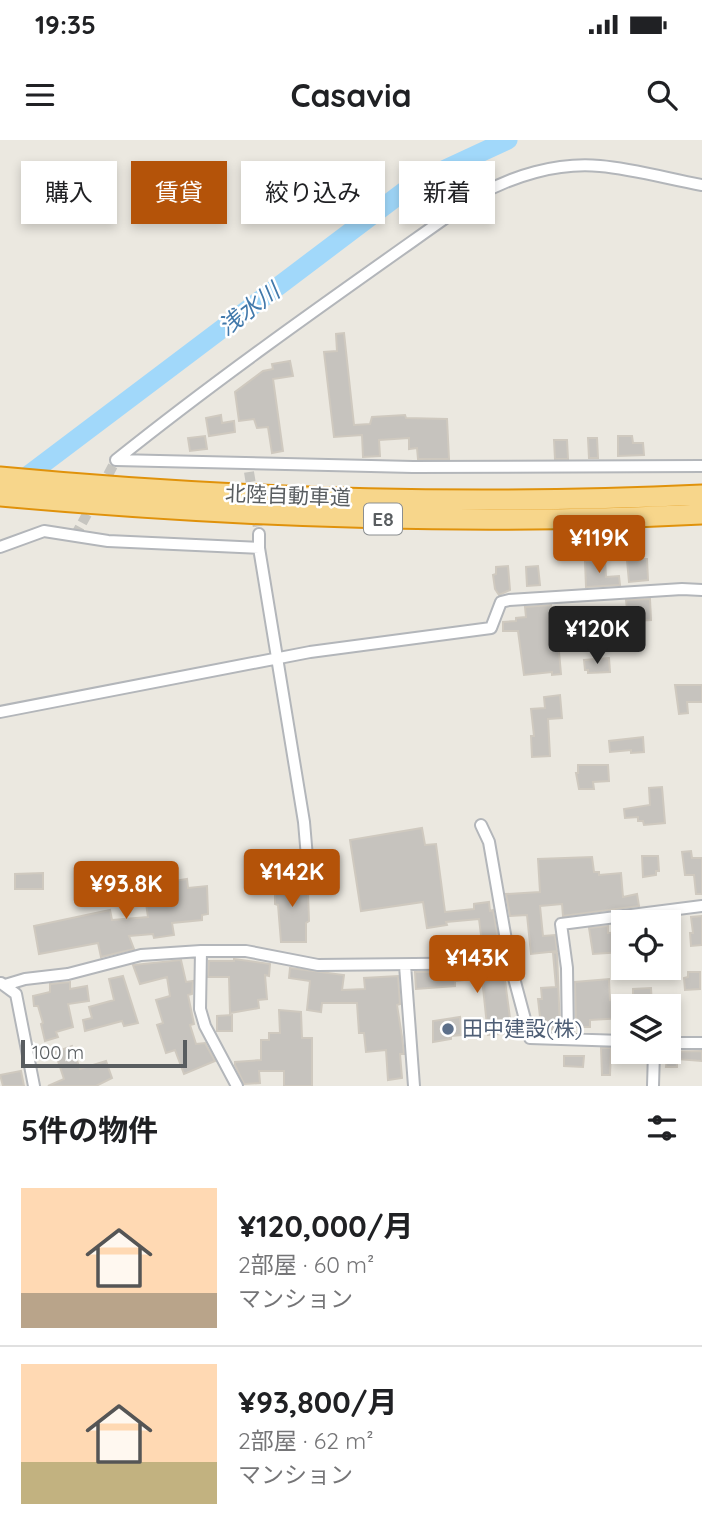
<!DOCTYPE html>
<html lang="ja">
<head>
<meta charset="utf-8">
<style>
	:root { --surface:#fff; --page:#f2f2f2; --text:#202124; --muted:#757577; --line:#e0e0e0; --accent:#b45309 }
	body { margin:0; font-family:Quicksand,"Noto Sans JP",sans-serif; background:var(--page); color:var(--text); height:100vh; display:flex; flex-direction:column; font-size:26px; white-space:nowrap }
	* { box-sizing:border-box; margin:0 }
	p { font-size:23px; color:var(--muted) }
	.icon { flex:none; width:38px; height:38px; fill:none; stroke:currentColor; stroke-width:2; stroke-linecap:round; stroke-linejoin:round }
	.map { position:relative; height:946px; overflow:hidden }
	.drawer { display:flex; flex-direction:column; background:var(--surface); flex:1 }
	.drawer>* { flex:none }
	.banner { position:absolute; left:21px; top:21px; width:662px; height:63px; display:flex; gap:14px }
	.controls { position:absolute; left:611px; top:770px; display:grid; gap:14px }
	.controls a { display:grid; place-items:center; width:70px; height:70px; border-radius:0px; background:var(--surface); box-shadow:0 4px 10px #0003; font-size:35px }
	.scale { position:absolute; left:21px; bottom:18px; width:166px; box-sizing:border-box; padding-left:7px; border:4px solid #595d60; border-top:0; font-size:19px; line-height:24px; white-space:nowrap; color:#595d60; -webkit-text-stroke:5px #fff; paint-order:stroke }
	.price { position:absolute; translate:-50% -60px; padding:0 16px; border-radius:7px; background:var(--accent); color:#fff; font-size:23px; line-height:46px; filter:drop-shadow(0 2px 4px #0008) }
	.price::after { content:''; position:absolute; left:50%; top:42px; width:21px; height:16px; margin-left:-10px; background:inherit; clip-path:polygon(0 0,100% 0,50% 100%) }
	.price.active { background:#222; color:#fff }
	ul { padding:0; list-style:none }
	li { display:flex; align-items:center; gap:21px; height:175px; padding:0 21px }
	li+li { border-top:2px solid var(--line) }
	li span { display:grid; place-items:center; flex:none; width:196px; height:140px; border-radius:0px; color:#555 }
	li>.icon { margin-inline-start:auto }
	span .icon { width:84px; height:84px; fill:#fffc; stroke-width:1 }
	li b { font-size:30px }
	h2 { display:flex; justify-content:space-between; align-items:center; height:84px; padding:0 21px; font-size:30px }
	.chip { padding:0 24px; border-radius:0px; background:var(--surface); box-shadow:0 4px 10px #0003; font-size:24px; line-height:63px }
	.chip.active { background:var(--accent); color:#fff }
	.status { display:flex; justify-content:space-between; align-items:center; height:49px; padding:0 35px; background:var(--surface); direction:ltr }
	.status svg { height:19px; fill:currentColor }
	header { display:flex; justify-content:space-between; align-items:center; height:91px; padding:0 21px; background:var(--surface); font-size:32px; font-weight:700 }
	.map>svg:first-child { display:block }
</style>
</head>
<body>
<div class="status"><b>19:35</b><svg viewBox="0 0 49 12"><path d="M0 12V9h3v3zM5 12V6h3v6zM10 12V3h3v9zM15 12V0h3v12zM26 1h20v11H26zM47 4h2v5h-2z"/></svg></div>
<header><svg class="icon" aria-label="menu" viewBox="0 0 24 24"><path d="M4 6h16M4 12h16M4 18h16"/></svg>Casavia<svg class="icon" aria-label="search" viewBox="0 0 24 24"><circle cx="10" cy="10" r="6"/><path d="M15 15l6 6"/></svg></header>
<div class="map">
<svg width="702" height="946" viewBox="0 0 702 946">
	<rect width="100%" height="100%" fill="#ebe8e0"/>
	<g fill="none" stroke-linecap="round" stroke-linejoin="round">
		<path stroke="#a1d8fa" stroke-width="19" d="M 15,345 L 415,43 L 508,0"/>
	</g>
	<path fill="#c6c3be" stroke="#cfc9bf" stroke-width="2" d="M 344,193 L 354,285 L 370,284 L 372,277 L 405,275 L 406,278 L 447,279 L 449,319 L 418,319 L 417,308 L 409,309 L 409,298 L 379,300 L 380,316 L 363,317 L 362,295 L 334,297 L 324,212 L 337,211 L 336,194 Z
		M 290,221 L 293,236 L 273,239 L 283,311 L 272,313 L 268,287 L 257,288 L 254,279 L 239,281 L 235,252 L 263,231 L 273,229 L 272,224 Z
		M 221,275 L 222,283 L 234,281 L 235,292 L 209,296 L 206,278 Z
		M 205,296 L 207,309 L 190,311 L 188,298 Z
		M 618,296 L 632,296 L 633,303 L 643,303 L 644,315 L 618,316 Z
		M 588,298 L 597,298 L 598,318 L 589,318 Z
		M 554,300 L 567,300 L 568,319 L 555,319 Z
		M 634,419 L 647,419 L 648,440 L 629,442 L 627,420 Z
		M 605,420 L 606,437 L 619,436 L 620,445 L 586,447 L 585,421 Z
		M 508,426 L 510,450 L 499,455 L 495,449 L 493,435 L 496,434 L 496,427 Z
		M 538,426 L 540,445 L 527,446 L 526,427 Z
		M 650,459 L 651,480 L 634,481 L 633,469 L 627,469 L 626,460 Z
		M 551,465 L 552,479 L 556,478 L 561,534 L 552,535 L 552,532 L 524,535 L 518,491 L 503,491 L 503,482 L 516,481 L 516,478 L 526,477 L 525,467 Z
		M 609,518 L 610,532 L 588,533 L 588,530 L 585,530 L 584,520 Z
		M 675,545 L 702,545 L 702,562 L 687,562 L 688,573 L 679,574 Z
		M 560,555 L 562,578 L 548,579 L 550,616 L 532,617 L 531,596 L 534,596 L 531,569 L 545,568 L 544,557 Z
		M 643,597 L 644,612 L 631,613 L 631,610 L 610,612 L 609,601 Z
		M 578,625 L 608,625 L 609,641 L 593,642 L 594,649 L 579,649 L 576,633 L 578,633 Z
		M 662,647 L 665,683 L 644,685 L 643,681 L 638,681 L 638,677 L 625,678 L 624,669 L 650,665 L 649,648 Z
		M 422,688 L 425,705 L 436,704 L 445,772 L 474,769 L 474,764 L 489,762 L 490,771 L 493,770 L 500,810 L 492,811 L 490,801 L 481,795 L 479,779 L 446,782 L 447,785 L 427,788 L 423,762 L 361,771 L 350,700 Z
		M 691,711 L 692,718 L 702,718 L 702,754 L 696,754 L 694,735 L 685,735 L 682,712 Z
		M 642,716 L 658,716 L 659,731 L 656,731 L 656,735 L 643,737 Z
		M 592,717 L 594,732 L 599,732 L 599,735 L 621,733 L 623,757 L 637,754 L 639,766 L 563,776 L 562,764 L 540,766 L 543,796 L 555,795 L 557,811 L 531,814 L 527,775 L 510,776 L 506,754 L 540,752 L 538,719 Z
		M 43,733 L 43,749 L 15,749 L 15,734 Z
		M 151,733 L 154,756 L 176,753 L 174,741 L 187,739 L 188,748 L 207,746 L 208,774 L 202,775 L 202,780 L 172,783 L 174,795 L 154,798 L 153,794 L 129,796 L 134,809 L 101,817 L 98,803 L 39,814 L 34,786 L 110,770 L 112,780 L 148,777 L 145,756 L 141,756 L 140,747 L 138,747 L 136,734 Z
		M 296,734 L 299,752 L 308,752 L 309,781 L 306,783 L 306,802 L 281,802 L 278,765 L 275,764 L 275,743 L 278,743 L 277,736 Z
		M 702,776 L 702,805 L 691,806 L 690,793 L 693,793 L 691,777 Z
		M 608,786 L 608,793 L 623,792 L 623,812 L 593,814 L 589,788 Z
		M 557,812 L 560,889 L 536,890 L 533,878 L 540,877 L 538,859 L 542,859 L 541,848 L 556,847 L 553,813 Z
		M 234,819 L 270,824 L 269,836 L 265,835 L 267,859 L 258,860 L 259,868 L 230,873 L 229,837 L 208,837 L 209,821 L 234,821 Z
		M 181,820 L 186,842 L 193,841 L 192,854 L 188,855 L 194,884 L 190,885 L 196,904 L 205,903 L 215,921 L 184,934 L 175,910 L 166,913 L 157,885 L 163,883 L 156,860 L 170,856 L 167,837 L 140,844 L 133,825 Z
		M 290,828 L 344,835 L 342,850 L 365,849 L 364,838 L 398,836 L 400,864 L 397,865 L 402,897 L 404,914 L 400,914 L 402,938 L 388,940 L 386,910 L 366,912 L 364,893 L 359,893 L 357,863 L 322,863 L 321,872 L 307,870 L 310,841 L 289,838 Z
		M 462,831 L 484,831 L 484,835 L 504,833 L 512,893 L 488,895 L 482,838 L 455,841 L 455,846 L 416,849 L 415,832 L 433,832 L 433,834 Z
		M 688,832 L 700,832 L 700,849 L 685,850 L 684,838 L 688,837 Z
		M 123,836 L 138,883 L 124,886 L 122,881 L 85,891 L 83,880 L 92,878 L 89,867 L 114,860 L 109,839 Z
		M 609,839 L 610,860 L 623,860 L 623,878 L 590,880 L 590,887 L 576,887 L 575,842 Z
		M 70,842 L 70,849 L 87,846 L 89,861 L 68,864 L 73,887 L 56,892 L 58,897 L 45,901 L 41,884 L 43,883 L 38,866 L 34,866 L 33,856 L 50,852 L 50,844 Z
		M 651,848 L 652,866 L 633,866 L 633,849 Z
		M 279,870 L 301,872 L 302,898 L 312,898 L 312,946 L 284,946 L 284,931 L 259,931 L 260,943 L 244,944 L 235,925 L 235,922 L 261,920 L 261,900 L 269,900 L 269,893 L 280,893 Z
		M 232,875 L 232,891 L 217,891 L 217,876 Z
		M 460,877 L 461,895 L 451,896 L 451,899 L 433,902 L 433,881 Z
		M 72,906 L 80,929 L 106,921 L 112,938 L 96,946 L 48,946 L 64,939 L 55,912 Z
		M 601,908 L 611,908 L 610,935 L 602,935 Z
		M 702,911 L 702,921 L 677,919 L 677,927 L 666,927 L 667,918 L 662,917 L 662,912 Z
		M 564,916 L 584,916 L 583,927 L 564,926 Z
		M 21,931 L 24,946 L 3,946 L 0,935 Z"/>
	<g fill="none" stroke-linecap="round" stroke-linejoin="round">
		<path stroke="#c6c5c0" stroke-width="10" stroke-dasharray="10 5" stroke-linecap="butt" d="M 249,332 L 259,394
			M 101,348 L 116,320
			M 75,396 L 93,363"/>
		<defs>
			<path id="street" d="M 116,320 C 232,227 354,143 475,57 C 512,36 557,22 600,26 C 634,29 669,39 702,45
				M 116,320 L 413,327 L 702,326
				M 259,394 L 259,408 L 304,682 L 309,741
				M 0,407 L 44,391 L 108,401 L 259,408
				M 0,572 L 310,512 L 491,488 L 501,462 L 509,460 L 682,449 L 702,450
				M 481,685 L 489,702 L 510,823
				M 201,811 L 200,869 L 205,886 L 237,946
				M 405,825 L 414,946
				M 1,843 L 16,854 L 34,946
				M 5,845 L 25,839 L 68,834 L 141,815 L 201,811 L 246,811 L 318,825 L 510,823 L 530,898 L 623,901
				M 568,898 L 567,828 L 561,784 L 702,766
				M 668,903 L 702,903
				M 653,946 L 654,912"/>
			<path id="highway" d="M 0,337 C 234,359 467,366 702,355
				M 0,356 C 234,377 467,386 702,374"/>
		</defs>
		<use href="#street" stroke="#b3b6ba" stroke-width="14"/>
		<use href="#highway" stroke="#e0920b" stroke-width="23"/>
		<use href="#street" stroke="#fff" stroke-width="10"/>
		<use href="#highway" stroke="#f7d68b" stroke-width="19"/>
	</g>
	<circle fill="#5c6f8a" stroke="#fff" stroke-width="2.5" cx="448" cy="889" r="7"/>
	<g text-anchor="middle" stroke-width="5" stroke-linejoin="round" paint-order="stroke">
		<rect fill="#fff" stroke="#8b8e90" stroke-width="2" x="364" y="363.5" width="38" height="31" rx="5"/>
		<g font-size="19" font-weight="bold" fill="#595d60">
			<text x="383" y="386">E8</text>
		</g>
		<g font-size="21" fill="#595d60" stroke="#fff">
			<text transform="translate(288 356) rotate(2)" y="7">北陸自動車道</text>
		</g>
		<g font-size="21" fill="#4e5e75" stroke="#fff" text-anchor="start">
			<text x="462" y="896">田中建設(株)</text>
		</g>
		<g font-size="23" font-style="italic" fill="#4179ab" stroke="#fff">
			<text transform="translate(249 169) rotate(-37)" y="8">浅水川</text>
		</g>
	</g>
</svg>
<div class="controls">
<a><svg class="icon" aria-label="locate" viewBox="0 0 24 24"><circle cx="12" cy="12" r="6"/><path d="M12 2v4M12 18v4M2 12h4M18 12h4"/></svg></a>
<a><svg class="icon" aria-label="layers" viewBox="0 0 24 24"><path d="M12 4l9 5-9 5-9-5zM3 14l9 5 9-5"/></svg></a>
</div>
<div class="scale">100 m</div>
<b class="price" style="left:599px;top:435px">¥119K</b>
<b class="price active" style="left:597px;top:526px">¥120K</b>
<b class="price" style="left:292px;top:769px">¥142K</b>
<b class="price" style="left:126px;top:781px">¥93.8K</b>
<b class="price" style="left:477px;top:855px">¥143K</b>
<div class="banner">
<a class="chip">購入</a>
<a class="chip active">賃貸</a>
<a class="chip">絞り込み</a>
<a class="chip">新着</a>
</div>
</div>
<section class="drawer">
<h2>5件の物件<svg class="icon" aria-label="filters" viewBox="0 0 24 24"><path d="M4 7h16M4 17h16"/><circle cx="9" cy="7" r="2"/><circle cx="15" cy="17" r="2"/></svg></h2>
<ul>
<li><span style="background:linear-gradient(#ffd9b3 75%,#b9a48a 0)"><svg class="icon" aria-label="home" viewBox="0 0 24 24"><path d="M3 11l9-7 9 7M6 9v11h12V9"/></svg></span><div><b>¥120,000/月</b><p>2部屋 · 60 m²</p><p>マンション</p></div></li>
<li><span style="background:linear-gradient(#ffd9b3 70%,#c2b280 0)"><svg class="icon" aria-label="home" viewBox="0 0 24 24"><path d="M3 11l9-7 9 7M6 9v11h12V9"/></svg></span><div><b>¥93,800/月</b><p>2部屋 · 62 m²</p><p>マンション</p></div></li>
</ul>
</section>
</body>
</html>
